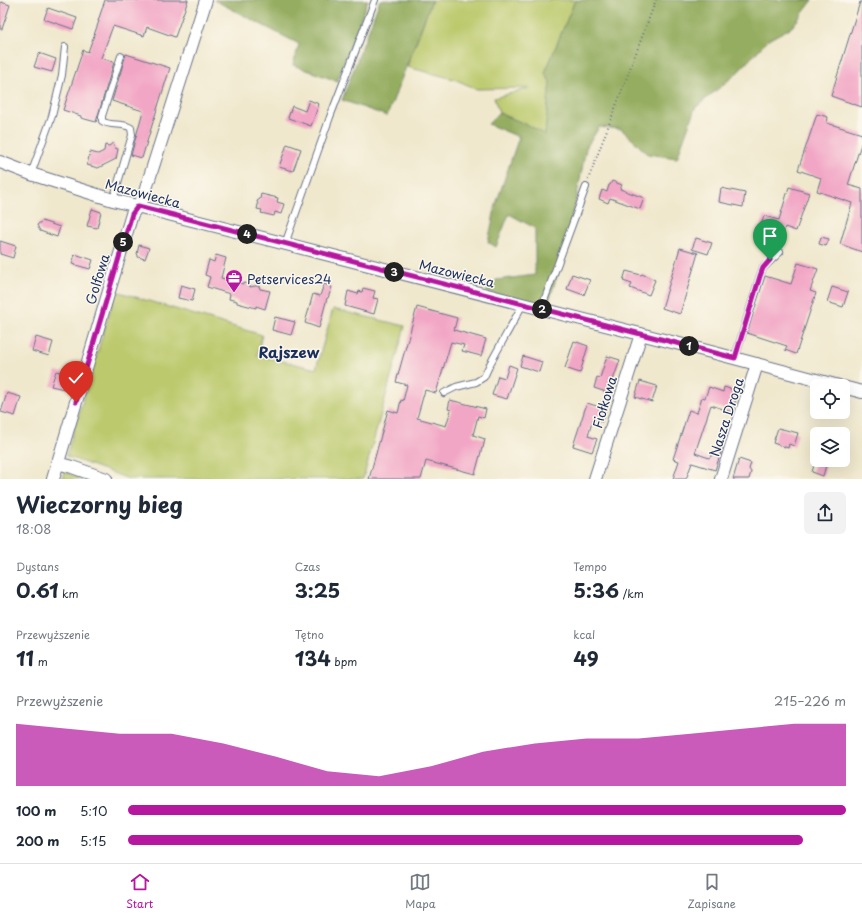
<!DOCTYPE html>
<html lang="pl">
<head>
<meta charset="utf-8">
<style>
  :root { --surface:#fff; --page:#f2f2f3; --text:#1f2937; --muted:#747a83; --line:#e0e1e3; --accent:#b5179e }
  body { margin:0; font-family:"Playpen Sans",sans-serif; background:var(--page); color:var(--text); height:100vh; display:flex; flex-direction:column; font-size:15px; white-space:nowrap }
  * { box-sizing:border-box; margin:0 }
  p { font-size:13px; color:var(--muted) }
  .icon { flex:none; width:22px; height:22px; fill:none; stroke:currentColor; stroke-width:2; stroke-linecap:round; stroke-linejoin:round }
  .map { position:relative; height:479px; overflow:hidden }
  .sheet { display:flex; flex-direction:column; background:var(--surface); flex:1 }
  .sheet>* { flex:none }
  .tools { position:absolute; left:810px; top:379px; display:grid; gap:8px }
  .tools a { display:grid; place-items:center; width:40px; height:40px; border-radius:6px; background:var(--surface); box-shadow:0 4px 16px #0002; font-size:20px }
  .pin { position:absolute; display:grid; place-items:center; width:34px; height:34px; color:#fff; margin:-41px -17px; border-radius:50% 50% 50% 0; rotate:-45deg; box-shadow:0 0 4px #0007 }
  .pin .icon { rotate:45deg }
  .km { position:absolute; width:20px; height:20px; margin:-10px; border-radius:50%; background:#222; color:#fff; font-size:11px; line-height:20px; text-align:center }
  .round { display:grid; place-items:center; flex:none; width:42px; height:42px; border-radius:6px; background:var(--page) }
  .headline { display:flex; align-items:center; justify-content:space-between; height:68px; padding:0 16px }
  h1 { font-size:22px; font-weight:700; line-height:30px }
  .figures { display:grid; grid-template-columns:repeat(3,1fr); gap:6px; height:68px; padding:4px 16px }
  .figures div { display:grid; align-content:center }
  .figures b { font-size:20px; font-weight:700 }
  .figures small { font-size:11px; font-weight:400 }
  .figures p { font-size:11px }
  .chart { height:112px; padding:8px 16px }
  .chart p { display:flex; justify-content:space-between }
  .chart svg { width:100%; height:72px; margin-top:4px; fill:var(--accent); opacity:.7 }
  ul { padding:0 16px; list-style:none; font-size:13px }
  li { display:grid; grid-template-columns:64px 48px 1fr; align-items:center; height:30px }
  li i { height:10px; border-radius:5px; background:var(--accent) }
  .dock { display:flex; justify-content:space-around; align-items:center; height:56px; border-top:1px solid var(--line); background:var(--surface); font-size:11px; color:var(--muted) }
  .dock a { display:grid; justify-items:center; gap:2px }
  .dock .on { color:var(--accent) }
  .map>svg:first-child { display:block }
</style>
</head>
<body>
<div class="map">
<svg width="862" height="479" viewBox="0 0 862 479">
  <rect width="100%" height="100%" fill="#fbf7ec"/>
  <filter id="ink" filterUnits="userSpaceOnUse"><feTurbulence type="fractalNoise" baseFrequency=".025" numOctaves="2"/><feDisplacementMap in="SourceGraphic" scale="8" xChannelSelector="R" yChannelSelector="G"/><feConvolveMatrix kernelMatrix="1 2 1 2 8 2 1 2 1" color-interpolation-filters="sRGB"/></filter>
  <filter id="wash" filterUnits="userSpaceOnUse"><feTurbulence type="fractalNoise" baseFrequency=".012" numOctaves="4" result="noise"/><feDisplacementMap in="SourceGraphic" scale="16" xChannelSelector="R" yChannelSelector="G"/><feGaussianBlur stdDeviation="0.9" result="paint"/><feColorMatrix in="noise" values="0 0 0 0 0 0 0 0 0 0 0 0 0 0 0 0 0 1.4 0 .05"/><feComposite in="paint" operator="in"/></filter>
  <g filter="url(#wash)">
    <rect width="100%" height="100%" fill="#f0e8cd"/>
    <!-- green -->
    <path fill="#bcc96c" stroke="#6c7c65" d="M432 0H575L545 73 550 81 545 135 532 127 499 113 494 98 530 88 477 89 454 79 407 67Z
      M116 291 205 318 262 335 257 355 316 369 333 309 405 326 363 479H129L66 456Z
      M65 472 84 479H63Z"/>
    <!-- forest -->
    <path fill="#95ad60" stroke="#586e5f" d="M214 0H368L337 81 293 65 299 44Z
      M380 0H432L387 116 342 100Z
      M575 0H813L792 27 768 40 736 74 695 108 677 158 648 154 621 129 599 127 586 148 569 237 547 308 486 292 496 280 535 275V228L509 214 496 247 488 242 496 204 519 137 488 124 499 113 532 127 545 135 550 82 545 73Z"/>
    <g id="blocks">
      <!-- building -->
      <path fill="#f2a6c5" d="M105 0H188L175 37 147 27 144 36 113 26 101 58 114 62 96 122 81 118V116L63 110 83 50 88 52 99 21H98Z
        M1 2 10 5 2 29H0V6Z
        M860 2H862V107L831 96Z
        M48 8 77 18 73 29 44 19Z
        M39 53 56 59 52 72 34 67Z
        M126 54 170 68 153 122 142 158 131 155 143 111 112 101Z
        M309 100 319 104 311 126 288 118 292 106 305 111Z
        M817 114 828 117 827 123 862 134V141L848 185 862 189V252L840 244 852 203 817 191 821 178 798 170Z
        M113 143 115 148 118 149 116 159 98 168 87 165 90 152 98 154 104 151 105 145 109 146Z
        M287 144 301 149 293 171 279 167Z
        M612 181 622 185 620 189 644 198 640 209 610 198 608 203 599 199 602 190 607 192 609 185H610Z
        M789 187 809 193 796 231 785 227 780 243 770 239 771 236 759 232 764 216 779 220Z
        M721 188 745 193 743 207 719 202Z
        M261 194 278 198 277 202 284 204 281 214 275 212 274 216 261 213 262 210 257 209 258 205 257 201 260 199Z
        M92 209 101 212 97 228 87 226Z
        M42 221 60 227 57 237 40 231 37 225Z
        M821 237 829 239 826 246 819 244Z
        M696 238 712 243 708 254 692 249Z
        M0 241 16 246 13 258 0 254Z
        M139 245 149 248 145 259 138 257V255L137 254Z
        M680 248 698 253 680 314 662 308Z
        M75 254 93 260 90 269 72 264Z
        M216 255 226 258 221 278 243 284 245 283 249 284 250 287 255 286H259L260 289 270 291 265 309 256 306V308L237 303V301L229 299 230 294 207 287 210 277 205 275 209 260 214 262Z
        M798 263 818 269 810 291 816 293 796 354 785 350 787 346 747 333 765 276 791 284Z
        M626 271 641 275 642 274 655 280 649 295 630 288 632 284 623 281Z
        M572 274 590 280 584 295 567 289Z
        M324 284 332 287 328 298H327L319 328 305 323 313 294 320 296Z
        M181 285 195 289 192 301 178 298Z
        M832 287 848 292 843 307 827 302Z
        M363 288 375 291 373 298 378 299 374 314 345 306 348 291 358 294 359 291 362 292Z
        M417 307 457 318 454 330 486 339 481 356 462 351 464 345 451 342 436 393 425 390 417 418 446 426 451 410 448 409 450 400 486 409 484 418 478 416 473 435 485 439 483 448H482L475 474 426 461 421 479H369L388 410 398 413 401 400 403 401 407 385 396 382Z
        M275 317 295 322 291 335 272 330Z
        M36 337 53 342 49 356 32 351Z
        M574 341 588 346 580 373 565 368Z
        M523 356 542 362 539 372 520 366Z
        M607 356 620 360 612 383 610 382 606 392 594 388 597 377 600 378Z
        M509 365 517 368 507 399 492 395 498 376 505 378Z
        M56 371 68 374 64 389 51 386Z
        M640 381 657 386 652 402 635 397Z
        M709 387 723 392 724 387 737 391 734 399H736L732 412 711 405 695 453 709 458 723 446 715 470 692 463 686 479H673L679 461 673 459 689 410 697 413 702 397 705 398Z
        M7 393 21 397 15 416 1 412Z
        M587 403 606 409 602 422 593 419 588 436 597 439 592 452 573 446Z
        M778 428 798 433 794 446 789 444 788 448 773 443Z
        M739 459 751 463 749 469 751 472 749 479H733Z
        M816 459 817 460 827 462 823 476 812 472Z"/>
    </g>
  </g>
  <g filter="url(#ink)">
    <use href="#blocks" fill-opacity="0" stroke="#667085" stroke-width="1"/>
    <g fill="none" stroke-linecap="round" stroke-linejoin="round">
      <!-- lane casing -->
      <g stroke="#667085" stroke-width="8">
        <path id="lane" d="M31 174 52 116 62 75 65 47
          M113 200 132 135 131 128C123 122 111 127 102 121V116L121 56
          M285 244 330 117 375 0
          M541 309 586 187
          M735 358 760 276 763 268 780 252
          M444 393 456 387 476 382 484 377 490 364 523 304"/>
      </g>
      <!-- street casing -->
      <g stroke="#667085" stroke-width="14">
        <path id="street" d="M0 162 31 174 113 200 715 353 839 386
          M843 387 862 392
          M57 463 72 467 106 479
          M53 479 132 214 143 198 206 0
          M595 479 641 334
          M721 479 757 364"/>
      </g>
      <!-- path -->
      <path stroke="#667085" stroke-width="2" stroke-dasharray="1 3" stroke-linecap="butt" d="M588 180 656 0"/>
      <!-- lane -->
      <use href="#lane" stroke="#fff" stroke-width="6"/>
      <!-- street -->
      <use href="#street" stroke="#fff" stroke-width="12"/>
    </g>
  </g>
  <g fill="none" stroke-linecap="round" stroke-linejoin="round" filter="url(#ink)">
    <!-- route casing -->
    <g stroke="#fff" stroke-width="8">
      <path id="route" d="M76 402 132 214 138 206 735 358 760 276 763 268 770 260"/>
    </g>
    <!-- route -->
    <use href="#route" stroke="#b5179e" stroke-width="5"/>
  </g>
  <!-- icons -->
  <defs>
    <g id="office-pin" transform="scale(0.9)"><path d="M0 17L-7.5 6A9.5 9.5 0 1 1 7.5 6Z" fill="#b5179e" stroke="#fbf7ec"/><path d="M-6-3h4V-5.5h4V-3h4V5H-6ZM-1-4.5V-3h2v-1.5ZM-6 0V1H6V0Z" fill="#fff"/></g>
  </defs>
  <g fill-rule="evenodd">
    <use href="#office-pin" x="234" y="278"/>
  </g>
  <g text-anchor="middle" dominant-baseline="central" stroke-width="3" stroke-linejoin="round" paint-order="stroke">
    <!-- street labels -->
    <g font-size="13" fill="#1b2f5e" stroke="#fbf7ec">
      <text transform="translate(143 193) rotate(15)">Mazowiecka</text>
      <text transform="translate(457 273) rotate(14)">Mazowiecka</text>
      <text transform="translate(97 279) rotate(-73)">Golfowa</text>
      <text transform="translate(604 402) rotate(-73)">Fiołkowa</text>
      <text transform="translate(726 417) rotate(-72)">Nasza Droga</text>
    </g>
    <!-- poi labels -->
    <g font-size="13" fill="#1b2f5e" stroke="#fbf7ec" text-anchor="start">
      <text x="247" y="278">Petservices24</text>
    </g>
    <!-- quarter labels -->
    <g font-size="15" font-weight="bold" fill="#1b2f5e" stroke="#fbf7ec">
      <text x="289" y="351">Rajszew</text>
    </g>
  </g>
</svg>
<div class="tools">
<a><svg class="icon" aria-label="locate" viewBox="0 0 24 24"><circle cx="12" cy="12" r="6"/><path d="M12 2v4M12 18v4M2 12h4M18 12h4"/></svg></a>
<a><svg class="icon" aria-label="layers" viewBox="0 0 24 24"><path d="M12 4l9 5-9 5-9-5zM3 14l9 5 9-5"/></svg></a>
</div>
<div class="pin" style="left:770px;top:260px;background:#1e9e55"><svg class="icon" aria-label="arrive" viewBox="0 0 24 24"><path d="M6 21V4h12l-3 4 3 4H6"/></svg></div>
<div class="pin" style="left:76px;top:402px;background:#d93025"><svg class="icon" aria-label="check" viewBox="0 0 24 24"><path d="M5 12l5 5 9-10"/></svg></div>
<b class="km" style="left:689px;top:346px">1</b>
<b class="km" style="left:542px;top:309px">2</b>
<b class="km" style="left:394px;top:272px">3</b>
<b class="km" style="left:247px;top:234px">4</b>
<b class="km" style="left:123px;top:242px">5</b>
</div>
<section class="sheet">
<div class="headline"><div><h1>Wieczorny bieg</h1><p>18:08</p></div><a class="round"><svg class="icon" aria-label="share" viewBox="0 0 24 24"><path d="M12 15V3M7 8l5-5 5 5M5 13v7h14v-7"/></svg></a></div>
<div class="figures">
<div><p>Dystans</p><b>0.61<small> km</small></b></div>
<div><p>Czas</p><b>3:25</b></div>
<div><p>Tempo</p><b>5:36<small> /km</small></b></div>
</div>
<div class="figures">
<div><p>Przewyższenie</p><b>11<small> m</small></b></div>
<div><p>Tętno</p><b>134<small> bpm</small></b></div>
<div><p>kcal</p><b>49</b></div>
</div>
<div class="chart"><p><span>Przewyższenie</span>215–226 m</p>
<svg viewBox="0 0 160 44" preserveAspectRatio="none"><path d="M0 44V6L10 9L20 12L30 12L40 18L50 26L60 35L70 38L80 32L90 23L100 18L110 15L120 15L130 12L140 9L150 6L160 6V44z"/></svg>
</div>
<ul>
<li><b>100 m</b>5:10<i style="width:100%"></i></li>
<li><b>200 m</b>5:15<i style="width:94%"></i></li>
</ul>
</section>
<nav class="dock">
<a class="on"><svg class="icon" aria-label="home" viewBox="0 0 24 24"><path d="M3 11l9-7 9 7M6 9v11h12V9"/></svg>Start</a>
<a><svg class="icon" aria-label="map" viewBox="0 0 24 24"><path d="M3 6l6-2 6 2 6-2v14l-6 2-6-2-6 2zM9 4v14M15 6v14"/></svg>Mapa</a>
<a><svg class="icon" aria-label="saved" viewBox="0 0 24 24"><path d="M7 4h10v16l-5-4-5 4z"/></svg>Zapisane</a>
</nav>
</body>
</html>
